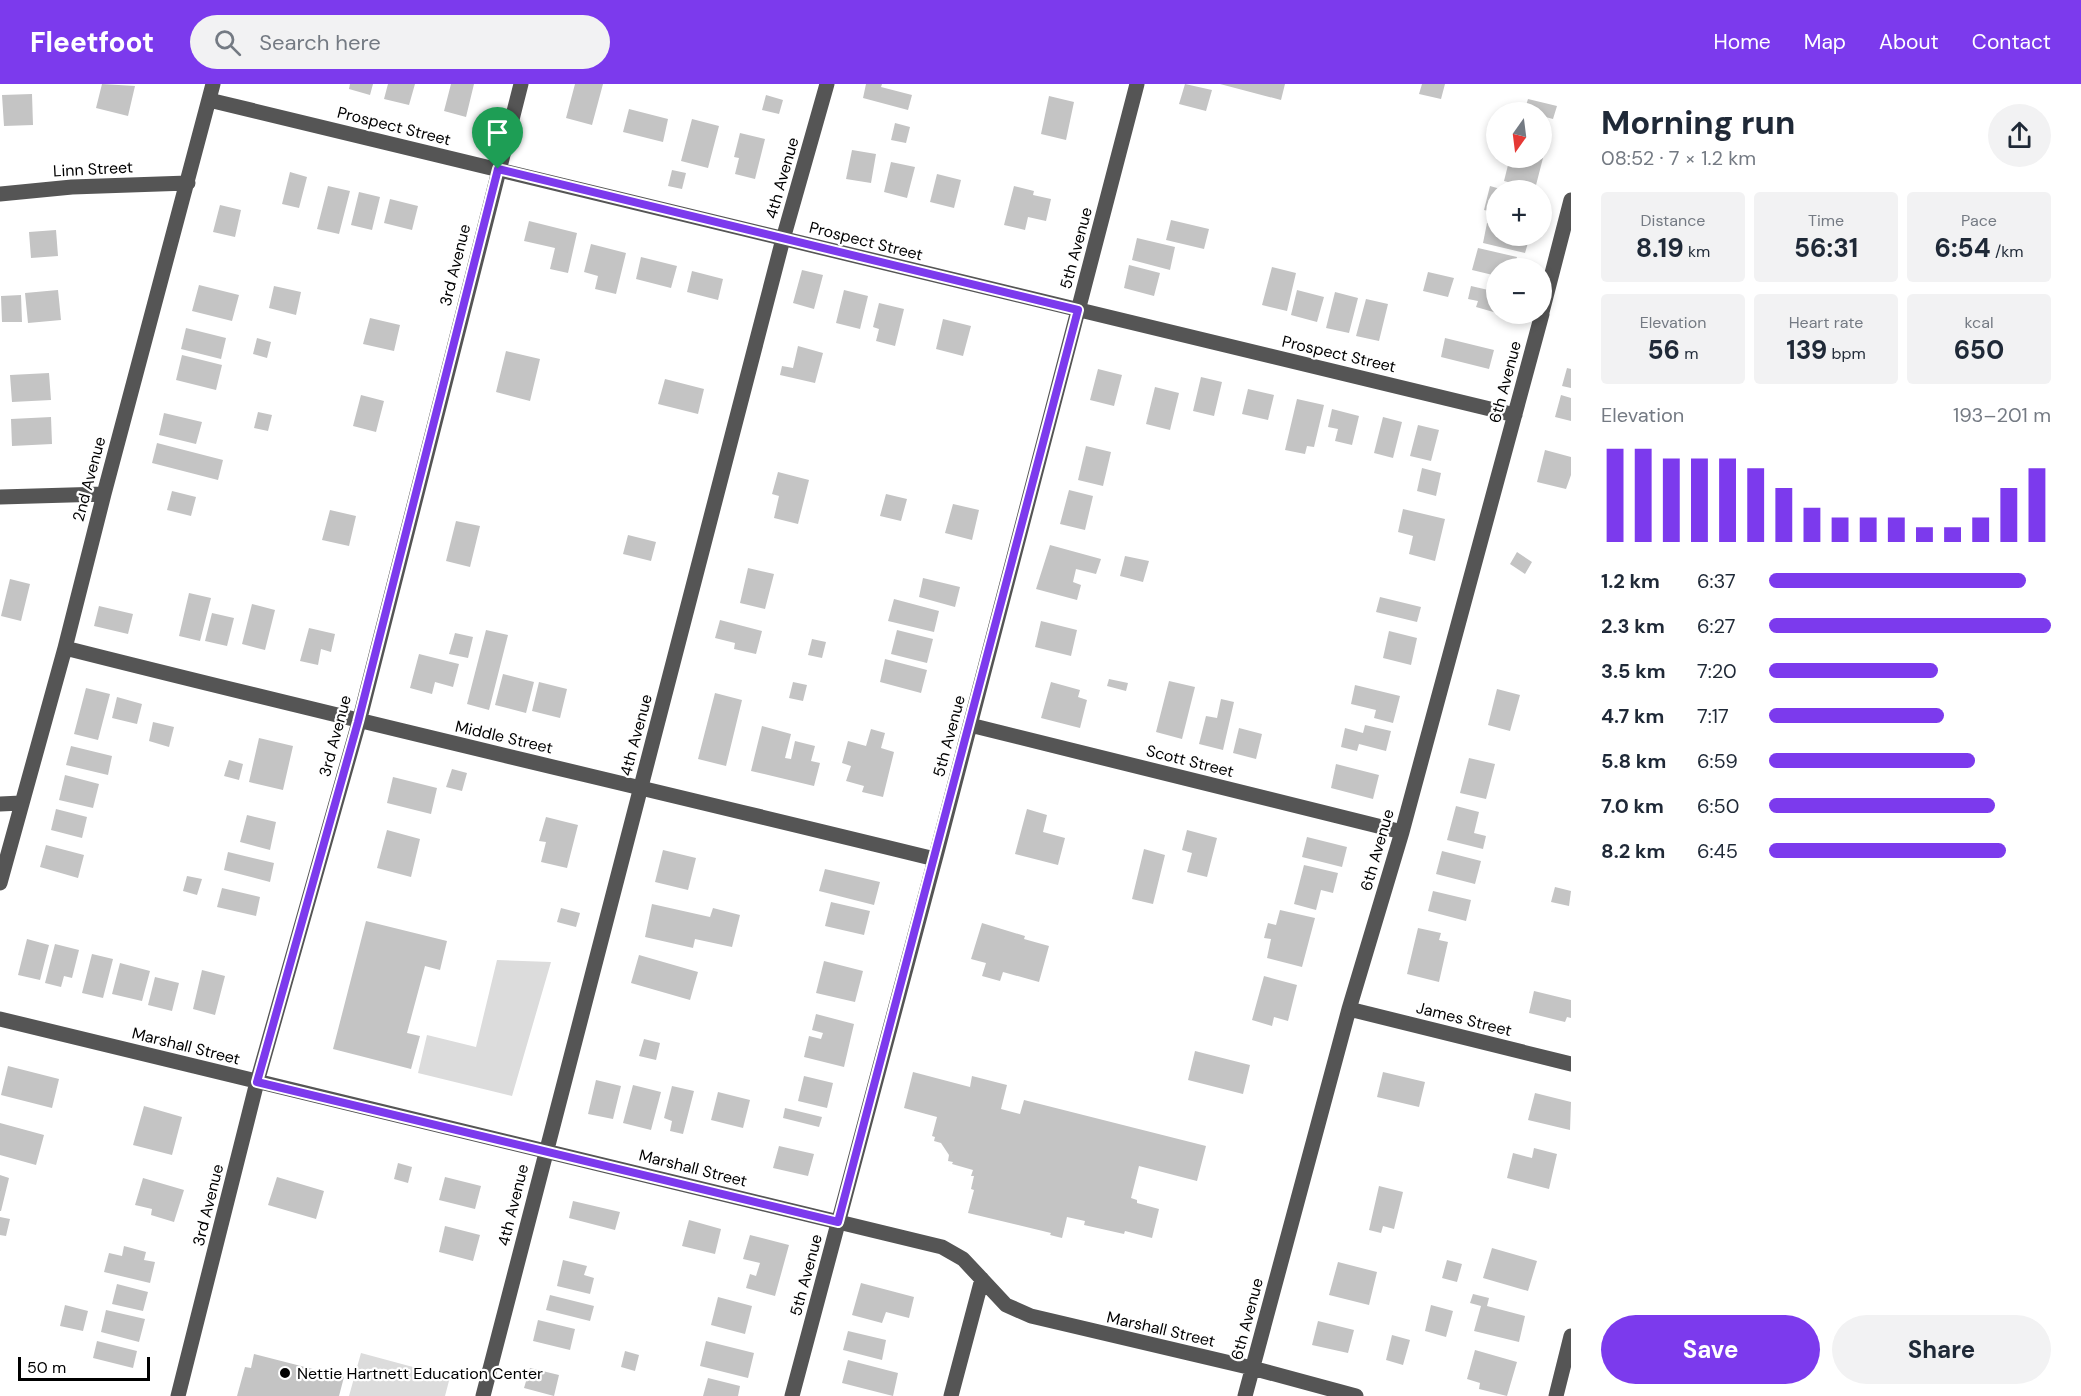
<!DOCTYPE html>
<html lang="en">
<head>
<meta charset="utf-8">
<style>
  :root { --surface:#fff; --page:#f2f2f3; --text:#1f2937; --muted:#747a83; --accent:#7c3aed }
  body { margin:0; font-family:"DM Sans",sans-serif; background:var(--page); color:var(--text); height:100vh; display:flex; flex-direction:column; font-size:22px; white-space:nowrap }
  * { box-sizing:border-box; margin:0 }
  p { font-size:20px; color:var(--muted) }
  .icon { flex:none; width:33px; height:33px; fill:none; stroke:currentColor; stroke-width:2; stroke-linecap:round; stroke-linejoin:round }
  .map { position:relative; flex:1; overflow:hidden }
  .panel { display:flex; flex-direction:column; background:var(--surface); width:510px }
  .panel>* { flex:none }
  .needle { width:39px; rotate:194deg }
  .controls { position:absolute; left:1486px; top:18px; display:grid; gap:12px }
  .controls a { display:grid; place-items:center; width:66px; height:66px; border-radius:50%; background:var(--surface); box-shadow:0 3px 9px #0003; font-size:30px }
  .scale { position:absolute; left:18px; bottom:15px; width:132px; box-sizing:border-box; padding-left:6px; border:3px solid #000; border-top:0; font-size:16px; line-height:21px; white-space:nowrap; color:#000; -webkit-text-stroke:4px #fff; paint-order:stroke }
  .pin { position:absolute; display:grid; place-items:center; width:51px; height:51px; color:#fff; margin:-62px -26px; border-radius:50% 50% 50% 0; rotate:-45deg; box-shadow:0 0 6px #0007 }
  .pin .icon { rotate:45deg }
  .round { display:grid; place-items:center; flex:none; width:63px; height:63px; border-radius:32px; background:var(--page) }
  .head { display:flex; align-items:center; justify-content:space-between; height:102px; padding:0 30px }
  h1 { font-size:33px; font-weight:700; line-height:45px }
  .stats { display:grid; grid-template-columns:repeat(3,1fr); gap:9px; height:102px; padding:6px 30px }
  .stats div { display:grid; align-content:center; border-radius:6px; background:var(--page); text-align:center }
  .stats b { font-size:26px; font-weight:700 }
  .stats small { font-size:16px; font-weight:400 }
  .stats p { font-size:16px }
  .chart { height:168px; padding:12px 30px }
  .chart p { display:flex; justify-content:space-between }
  .chart svg { width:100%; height:108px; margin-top:6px; stroke:var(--accent); stroke-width:6 }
  .primary-button { display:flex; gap:12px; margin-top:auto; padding:12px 30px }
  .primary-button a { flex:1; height:69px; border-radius:36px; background:var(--accent); color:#fff; font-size:24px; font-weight:700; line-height:69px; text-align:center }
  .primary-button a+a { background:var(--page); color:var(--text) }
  ul { padding:0 30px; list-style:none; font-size:20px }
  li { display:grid; grid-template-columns:96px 72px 1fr; align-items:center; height:45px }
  li i { height:15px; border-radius:8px; background:var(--accent) }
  header { display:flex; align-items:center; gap:36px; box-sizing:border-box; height:84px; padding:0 30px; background:var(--accent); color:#fff }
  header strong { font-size:28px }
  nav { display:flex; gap:33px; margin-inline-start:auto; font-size:21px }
  .search { width:420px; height:54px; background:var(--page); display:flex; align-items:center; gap:15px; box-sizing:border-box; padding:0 21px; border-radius:33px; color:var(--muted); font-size:22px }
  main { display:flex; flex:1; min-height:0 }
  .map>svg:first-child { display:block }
</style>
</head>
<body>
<header>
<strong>Fleetfoot</strong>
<div class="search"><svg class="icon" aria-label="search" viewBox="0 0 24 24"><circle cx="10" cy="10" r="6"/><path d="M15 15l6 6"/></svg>Search here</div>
<nav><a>Home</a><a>Map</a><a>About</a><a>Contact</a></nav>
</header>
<main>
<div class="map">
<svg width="1571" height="1312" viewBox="0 0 1571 1312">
  <rect width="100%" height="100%" fill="#fff"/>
  <!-- green -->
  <path fill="#dcdcdc" d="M497 876 551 878 512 1012 418 989 427 951 476 963Z
    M361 1269 450 1293 445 1312H349Z"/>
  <!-- building -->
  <path fill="#c4c4c4" d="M102 0 135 2 128 32 96 24Z
    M350 0H373L370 11 349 5Z
    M388 0H415L409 21 384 15Z
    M451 0H474L466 33 444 27Z
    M575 0H603L592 41 566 34Z
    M866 0H882L881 3 912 11 908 26 863 14Z
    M1185 0 1212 6 1206 27 1179 20Z
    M1220 0H1285L1281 16Z
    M1422 0H1445L1441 15 1419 10Z
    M32 10 33 41 4 42 2 11Z
    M766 11 783 16 779 30 762 26Z
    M1049 12 1074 18 1066 56 1041 50Z
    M1528 15 1557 22 1553 35 1542 32V28H1524Z
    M629 25 668 35 663 58 623 48Z
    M692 35 719 42 708 84 681 77Z
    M895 39 910 43 906 59 891 56Z
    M740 49 765 55 755 95 735 90 739 74 734 73Z
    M852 66 876 70 871 99 846 95Z
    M1521 74H1543L1535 105 1504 97 1509 77 1520 79Z
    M891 78 915 83 907 114 884 108Z
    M672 86 686 89 682 105 668 102Z
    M290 88 307 93 299 124 282 120Z
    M937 90 961 96 954 124 930 118Z
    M328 102 350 107 339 150 317 145Z
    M1014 102 1034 107 1033 111 1051 115 1046 137 1028 133 1025 146 1004 141Z
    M1490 102 1504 106H1497V129L1484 126Z
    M359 108 380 113 372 146 351 141Z
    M390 115 418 122 412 146 384 139Z
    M220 121 241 126 235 153 213 148Z
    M1171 136 1209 145 1204 165 1166 156Z
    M529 137 577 149 568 189 550 185 555 164 524 157Z
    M1487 139 1497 142V152H1530L1525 169 1483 159Z
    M56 146 58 172 31 174 29 148Z
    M1137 154 1175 163 1170 186 1132 176Z
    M591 160 626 169 616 210 595 205 598 192 584 188Z
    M1478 164 1517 173 1514 184H1497V192L1472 186Z
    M641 173 677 182 671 204 636 195Z
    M1129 181 1160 189 1154 212 1124 204Z
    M1272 183 1296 189 1287 227 1262 221Z
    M802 186 823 191 814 225 793 219Z
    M692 187 723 195 718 216 687 208Z
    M1428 188 1454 194 1448 213 1423 207Z
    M199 201 239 211 232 237 192 227Z
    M274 202 301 208 296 231 269 224Z
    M1471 202 1497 208V229L1476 223 1478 217 1468 215Z
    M58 206 61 236 28 239 25 209Z
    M844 206 868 212 860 245 836 239Z
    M1297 206 1324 213 1317 238 1291 231Z
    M1335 208 1358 214 1349 249 1326 244Z
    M21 211 22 238H2L1 212Z
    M1366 215 1388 220 1379 257 1356 252Z
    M879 219 904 225 895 262 876 257 879 245 873 243Z
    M370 234 400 241 394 267 363 260Z
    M943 235 971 242 963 272 936 265Z
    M186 244 226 254 221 275 181 265Z
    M257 254 271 258 267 274 253 270Z
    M1445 254 1494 266 1489 285 1441 273Z
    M798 262 823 269 815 299 780 291 782 282 793 284Z
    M506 267 540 275 530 317 496 308Z
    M182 271 222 281 216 306 176 296Z
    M1567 284 1571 285V304L1562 302Z
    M1098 285 1122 291 1114 322 1090 316Z
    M49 289 51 316 12 318 10 291Z
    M1201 293 1222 298 1214 332 1193 327Z
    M665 295 704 305 698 330 658 320Z
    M1155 303 1179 309 1170 346 1146 340Z
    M1248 305 1274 311 1268 336 1242 330Z
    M361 311 384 317 376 348 353 342Z
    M1561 311 1571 314V337L1555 333Z
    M1297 315 1324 321 1314 363 1307 362 1305 370 1285 366Z
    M1332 325 1359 332 1352 361 1335 357 1338 345 1328 343Z
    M258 328 272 331 268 347 254 344Z
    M164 329 202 338 196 360 159 351Z
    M51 333 52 360 12 362 11 335Z
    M1383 333 1402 338 1393 374 1374 369Z
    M1418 341 1439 346 1431 377 1410 372Z
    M157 359 223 376 218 396 152 379Z
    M1086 362 1111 368 1103 402 1078 396Z
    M1545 366 1571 373V391L1566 405 1537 398Z
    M1422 384 1441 389 1436 412 1417 407Z
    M778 388 809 396 798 440 774 434 779 412 772 410Z
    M1069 406 1093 412 1085 446 1060 440Z
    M172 407 196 413 191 432 167 426Z
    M886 410 907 415 901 437 880 432Z
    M953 420 979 426 972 456 945 449Z
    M1403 425 1445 435 1435 477 1409 470 1413 452 1398 448Z
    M330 426 356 432 349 462 322 456Z
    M456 437 480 442 470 483 446 477Z
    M628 451 656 458 651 477 623 470Z
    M1050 461 1101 475 1096 490 1076 485 1073 498 1081 501 1077 516 1036 505Z
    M1517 468 1532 478 1525 490 1510 480Z
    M1125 472 1149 477 1143 498 1120 492Z
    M748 484 774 490 765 525 740 519Z
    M923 494 960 503 955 523 919 513Z
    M10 495 30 500 21 537 1 532Z
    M189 509 211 514 200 557 179 552Z
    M1380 513 1421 523 1417 538 1376 528Z
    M894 515 939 527 934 548 888 537Z
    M252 520 275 526 265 566 242 560Z
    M99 522 133 530 128 550 94 542Z
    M212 529 234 534 227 562 205 557Z
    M720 536 762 547 756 570 734 565 735 559 715 554Z
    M1041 537 1077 546 1071 572 1035 563Z
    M309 544 335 550 331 568 321 565 318 581 300 577Z
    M486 546 508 551 489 626 467 620Z
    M897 546 933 555 927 579 891 570Z
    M1389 547 1417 554 1411 581 1383 574Z
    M455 549 473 553 468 574 449 570Z
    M812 555 826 558 822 574 808 571Z
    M419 570 459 580 453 603 435 598 432 610 410 604Z
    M885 575 927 586 921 609 880 598Z
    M503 590 534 598 526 629 495 621Z
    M1109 595 1128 599 1126 607 1107 602Z
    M1169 597 1195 603 1182 655 1156 648Z
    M539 598 567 605 560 634 532 627Z
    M793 598 807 601 803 617 789 614Z
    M1051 598 1080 606 1078 613 1087 616 1080 644 1041 634Z
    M1355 601 1400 612 1393 639 1374 634 1376 626 1351 620Z
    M86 604 110 610 98 656 74 650Z
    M1497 605 1520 611 1510 647 1488 641Z
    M715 609 742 616 726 682 698 675Z
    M117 613 142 620 137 640 112 634Z
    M1221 615 1234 618 1223 666 1199 660 1206 632 1217 634Z
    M153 638 174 643 169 663 149 657Z
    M1365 641 1391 647 1386 667 1359 660 1357 667 1341 663 1345 644 1363 649Z
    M762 642 791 650 785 674 791 675 795 657 815 662 811 677 820 679 814 702 751 687Z
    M1239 644 1262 650 1256 675 1233 669Z
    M871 645 885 649 881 664 894 668 883 713 862 708 864 702 846 697 851 682 842 679 848 657 866 662Z
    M259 654 293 662 283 706 249 698Z
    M71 662 112 672 108 691 66 681Z
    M1469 674 1495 680 1486 715 1460 709Z
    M229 676 243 680 239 696 224 692Z
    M1336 680 1379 691 1373 715 1331 704Z
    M452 685 467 689 462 707 446 703Z
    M65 691 99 700 93 724 59 716Z
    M393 693 437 704 431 730 387 719Z
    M1456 722 1479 728 1474 749 1486 752 1483 765 1447 756Z
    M56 725 87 733 82 754 51 746Z
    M1027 725 1047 731 1043 748 1065 754 1058 781 1015 770Z
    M247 731 276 738 270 766 240 758Z
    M546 733 578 741 567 784 541 778 546 758 539 757Z
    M387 746 420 755 411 793 377 784Z
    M1187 746 1217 754 1207 793 1187 788 1192 769 1182 766Z
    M1307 753 1347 763 1342 783 1302 773Z
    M46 761 84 771 78 794 40 783Z
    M1144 765 1165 771 1153 820 1132 815Z
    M663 766 696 774 688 806 655 798Z
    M1442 767 1481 777 1475 800 1436 790Z
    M228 768 274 779 270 798 224 786Z
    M1304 781 1338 789 1333 809 1321 806 1316 826 1294 820Z
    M825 785 880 798 874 821 819 807Z
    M187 792 202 795 197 811 183 807Z
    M1555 803 1571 807 1569 822 1551 818Z
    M222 804 260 813 256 832 217 823Z
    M1433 807 1471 816 1466 837 1428 827Z
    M831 818 870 827 864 851 825 842Z
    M652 820 710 833 713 824 740 831 732 863 695 855 693 864 645 853Z
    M561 824 580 829 576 843 557 838Z
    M1280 826 1315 834 1302 883 1267 874 1271 855 1264 854 1268 839 1276 841Z
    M366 837 447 857 440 886 425 882 407 949 420 952 411 985 333 965Z
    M982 839 1025 852 1024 855 1049 862 1039 898 1003 888 1000 897 982 892 986 879 971 875Z
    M1418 844 1441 849 1439 856 1448 858 1439 898 1407 890Z
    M27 855 49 861 40 896 18 891Z
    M55 860 79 866 72 894 64 892 61 903 45 899Z
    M92 870 113 875 103 914 82 909Z
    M639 871 698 888 690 916 631 899Z
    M824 877 863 887 855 918 816 909Z
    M120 879 150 887 142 917 112 910Z
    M202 886 225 892 215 931 193 925Z
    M1264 892 1297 901 1288 937 1274 933 1272 942 1252 936Z
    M155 893 179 899 172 927 148 921Z
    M1534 907 1571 916V934L1567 933 1565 938 1529 929Z
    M816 930 854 940 844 983 804 973 809 952 821 955 823 949 812 946Z
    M644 955 660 959 656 976 639 972Z
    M1195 967 1250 981 1243 1010 1188 996Z
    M8 982 59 995 52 1024 1 1011Z
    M913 988 970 1003 972 992 1007 1001 1001 1025 1020 1030 1024 1016 1206 1062 1197 1097 1139 1082 1131 1114 1137 1116V1119L1159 1125 1152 1154 1125 1147 1124 1150 1084 1141 1085 1137 1067 1133 1062 1154 1050 1151 1051 1149 968 1129 974 1106 971 1105 974 1092H971L973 1086 952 1080 953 1078 948 1077 949 1071 941 1059 934 1057 935 1053 932 1052 937 1033 904 1024Z
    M1383 988 1425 998 1419 1023 1377 1013Z
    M804 992 833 999 827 1024 798 1017Z
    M596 996 621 1002 613 1035 588 1030Z
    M633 1001 661 1008 651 1046 623 1039Z
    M672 1002 694 1007 683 1050 670 1047 672 1037 664 1034Z
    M718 1008 750 1016 743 1044 711 1036Z
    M1535 1009 1571 1018 1570 1046 1528 1036Z
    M144 1022 182 1033 172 1071 133 1061Z
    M785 1024 822 1033 819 1043 783 1034Z
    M0 1039 44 1051 36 1081 0 1071Z
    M779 1062 814 1070 808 1092 773 1084Z
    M1534 1064 1557 1070 1549 1105 1507 1094 1513 1069 1532 1074Z
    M398 1079 412 1083 408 1099 394 1095Z
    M0 1091 9 1094 1 1127H0Z
    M277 1093 324 1107 316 1135 268 1121Z
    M445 1093 481 1102 475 1125 439 1116Z
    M143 1094 184 1106 174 1138 151 1131 152 1125 135 1121Z
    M1379 1102 1403 1108 1394 1145 1383 1142 1381 1149 1369 1146Z
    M573 1117 620 1128 615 1146 569 1134Z
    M0 1133 10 1135 6 1152 0 1151Z
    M689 1136 721 1145 715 1170 682 1162Z
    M445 1142 480 1151 473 1177 439 1168Z
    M750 1151 789 1161 775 1212 746 1204 750 1190 756 1192 760 1179 743 1175Z
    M124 1162 146 1168 144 1176 155 1178 150 1199 104 1188 109 1169 122 1172Z
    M1492 1164 1537 1177 1528 1207 1483 1194Z
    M563 1176 587 1182 584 1191 594 1194 590 1210 557 1202Z
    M1447 1176 1462 1180 1457 1198 1442 1194Z
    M1338 1178 1377 1188 1369 1221 1329 1211Z
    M861 1199 914 1213 909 1234 886 1228 882 1239 852 1231Z
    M117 1200 148 1208 143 1227 112 1220Z
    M1473 1210 1489 1214 1487 1222 1525 1232 1519 1258 1474 1247 1481 1222 1470 1219Z
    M550 1211 594 1222 590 1237 546 1226Z
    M718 1213 752 1222 745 1250 711 1241Z
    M65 1221 88 1227 83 1247 60 1242Z
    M1431 1221 1453 1227 1446 1253 1425 1247Z
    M106 1226 145 1235 139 1258 101 1248Z
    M538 1236 575 1245 570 1266 533 1257Z
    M1318 1237 1354 1246 1348 1269 1312 1261Z
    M848 1247 886 1256 882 1276 843 1266Z
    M1392 1251 1410 1256 1403 1281 1386 1276Z
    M97 1257 137 1267 133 1284 93 1274Z
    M706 1257 754 1269 748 1294 700 1282Z
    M1475 1266 1517 1278 1507 1312 1479 1305 1480 1299 1467 1295Z
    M625 1267 639 1271 635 1287 621 1283Z
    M254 1270 344 1293 339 1312H237L245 1283 251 1284Z
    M848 1276 898 1289 893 1312 842 1299Z
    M530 1284 559 1291 554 1312 524 1304Z
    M708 1294 740 1302 738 1312H703Z"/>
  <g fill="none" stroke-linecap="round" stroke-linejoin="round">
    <!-- minor -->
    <path stroke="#555" stroke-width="15" d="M209 16 1515 331
      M0 110 72 103 188 99
      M1542 228 1571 116
      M0 413 104 410
      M65 564C354 637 645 704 935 775
      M970 641 1402 748
      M0 720 21 719
      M0 799 65 564 104 410 213 0
      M1349 925 1571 980
      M0 935 942 1163 963 1175 1006 1221 1031 1232 1252 1284 1356 1312
      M178 1312 257 998 359 638 521 0
      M483 1312 783 155 827 0
      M792 1312 937 768 1137 0
      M951 1312 982 1195
      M1245 1312 1349 925 1402 748 1542 230
      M1556 1312 1571 1252"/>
  </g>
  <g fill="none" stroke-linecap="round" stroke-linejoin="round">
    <!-- route casing -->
    <g stroke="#fff" stroke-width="12">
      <path id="route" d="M498 85 1078 226 838 1138 257 998 358 638Z"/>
    </g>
    <!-- route -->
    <use href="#route" stroke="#7c3aed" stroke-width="8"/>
  </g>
  <!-- markers -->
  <circle fill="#000" stroke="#fff" stroke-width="2" cx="285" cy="1289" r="6"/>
  <g text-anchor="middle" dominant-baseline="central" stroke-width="4.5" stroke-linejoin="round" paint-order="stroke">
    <!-- street labels -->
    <g font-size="16" fill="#000" stroke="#fff">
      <text transform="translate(394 42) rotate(14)">Prospect Street</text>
      <text transform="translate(93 85) rotate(-3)">Linn Street</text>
      <text transform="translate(782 94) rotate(-74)">4th Avenue</text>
      <text transform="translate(866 157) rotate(14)">Prospect Street</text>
      <text transform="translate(1076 164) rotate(-75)">5th Avenue</text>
      <text transform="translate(455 181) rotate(-76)">3rd Avenue</text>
      <text transform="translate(1339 270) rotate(13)">Prospect Street</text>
      <text transform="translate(1505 298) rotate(-75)">6th Avenue</text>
      <text transform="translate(89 395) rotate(-75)">2nd Avenue</text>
      <text transform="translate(636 651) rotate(-75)">4th Avenue</text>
      <text transform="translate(335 652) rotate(-75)">3rd Avenue</text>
      <text transform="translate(949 652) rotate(-75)">5th Avenue</text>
      <text transform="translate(504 653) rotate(13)">Middle Street</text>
      <text transform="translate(1190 677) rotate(14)">Scott Street</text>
      <text transform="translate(1377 766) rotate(-74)">6th Avenue</text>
      <text transform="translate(1464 935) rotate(14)">James Street</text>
      <text transform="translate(186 962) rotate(14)">Marshall Street</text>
      <text transform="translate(693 1084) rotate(14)">Marshall Street</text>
      <text transform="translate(208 1121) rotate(-76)">3rd Avenue</text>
      <text transform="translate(513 1121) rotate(-76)">4th Avenue</text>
      <text transform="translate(806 1191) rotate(-75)">5th Avenue</text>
      <text transform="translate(1247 1235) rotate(-75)">6th Avenue</text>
      <text transform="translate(1161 1245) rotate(13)">Marshall Street</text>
    </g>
    <!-- poi labels -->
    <g font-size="16" fill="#000" stroke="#fff" text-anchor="start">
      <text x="297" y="1289">Nettie Hartnett Education Center</text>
    </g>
  </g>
</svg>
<div class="controls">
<a><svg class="needle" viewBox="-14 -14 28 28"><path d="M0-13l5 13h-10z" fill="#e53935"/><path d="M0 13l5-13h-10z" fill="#747a83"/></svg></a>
<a>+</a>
<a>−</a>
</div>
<div class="scale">50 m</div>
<div class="pin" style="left:498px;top:85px;background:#1e9e55"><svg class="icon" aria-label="arrive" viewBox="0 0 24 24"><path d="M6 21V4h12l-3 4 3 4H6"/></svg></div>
</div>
<section class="panel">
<div class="head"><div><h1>Morning run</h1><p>08:52 · 7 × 1.2 km</p></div><a class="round"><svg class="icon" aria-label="share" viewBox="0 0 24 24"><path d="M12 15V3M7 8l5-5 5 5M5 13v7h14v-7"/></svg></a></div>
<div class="stats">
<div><p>Distance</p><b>8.19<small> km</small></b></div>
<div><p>Time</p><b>56:31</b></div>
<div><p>Pace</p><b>6:54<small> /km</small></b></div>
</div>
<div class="stats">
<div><p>Elevation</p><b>56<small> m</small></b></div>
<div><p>Heart rate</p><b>139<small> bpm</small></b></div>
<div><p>kcal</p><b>650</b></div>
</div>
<div class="chart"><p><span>Elevation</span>193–201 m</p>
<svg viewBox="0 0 160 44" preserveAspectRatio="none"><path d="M5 44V6M15 44V6M25 44V10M35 44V10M45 44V10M55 44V14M65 44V22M75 44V30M85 44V34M95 44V34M105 44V34M115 44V38M125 44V38M135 44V34M145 44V22M155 44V14"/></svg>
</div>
<ul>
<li><b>1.2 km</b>6:37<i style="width:91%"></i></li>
<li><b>2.3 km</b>6:27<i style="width:100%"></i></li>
<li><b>3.5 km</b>7:20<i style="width:60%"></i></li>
<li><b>4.7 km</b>7:17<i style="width:62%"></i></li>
<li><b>5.8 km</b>6:59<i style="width:73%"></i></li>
<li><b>7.0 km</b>6:50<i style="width:80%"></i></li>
<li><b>8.2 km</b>6:45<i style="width:84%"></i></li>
</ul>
<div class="primary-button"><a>Save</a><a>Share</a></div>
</section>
</main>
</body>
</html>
